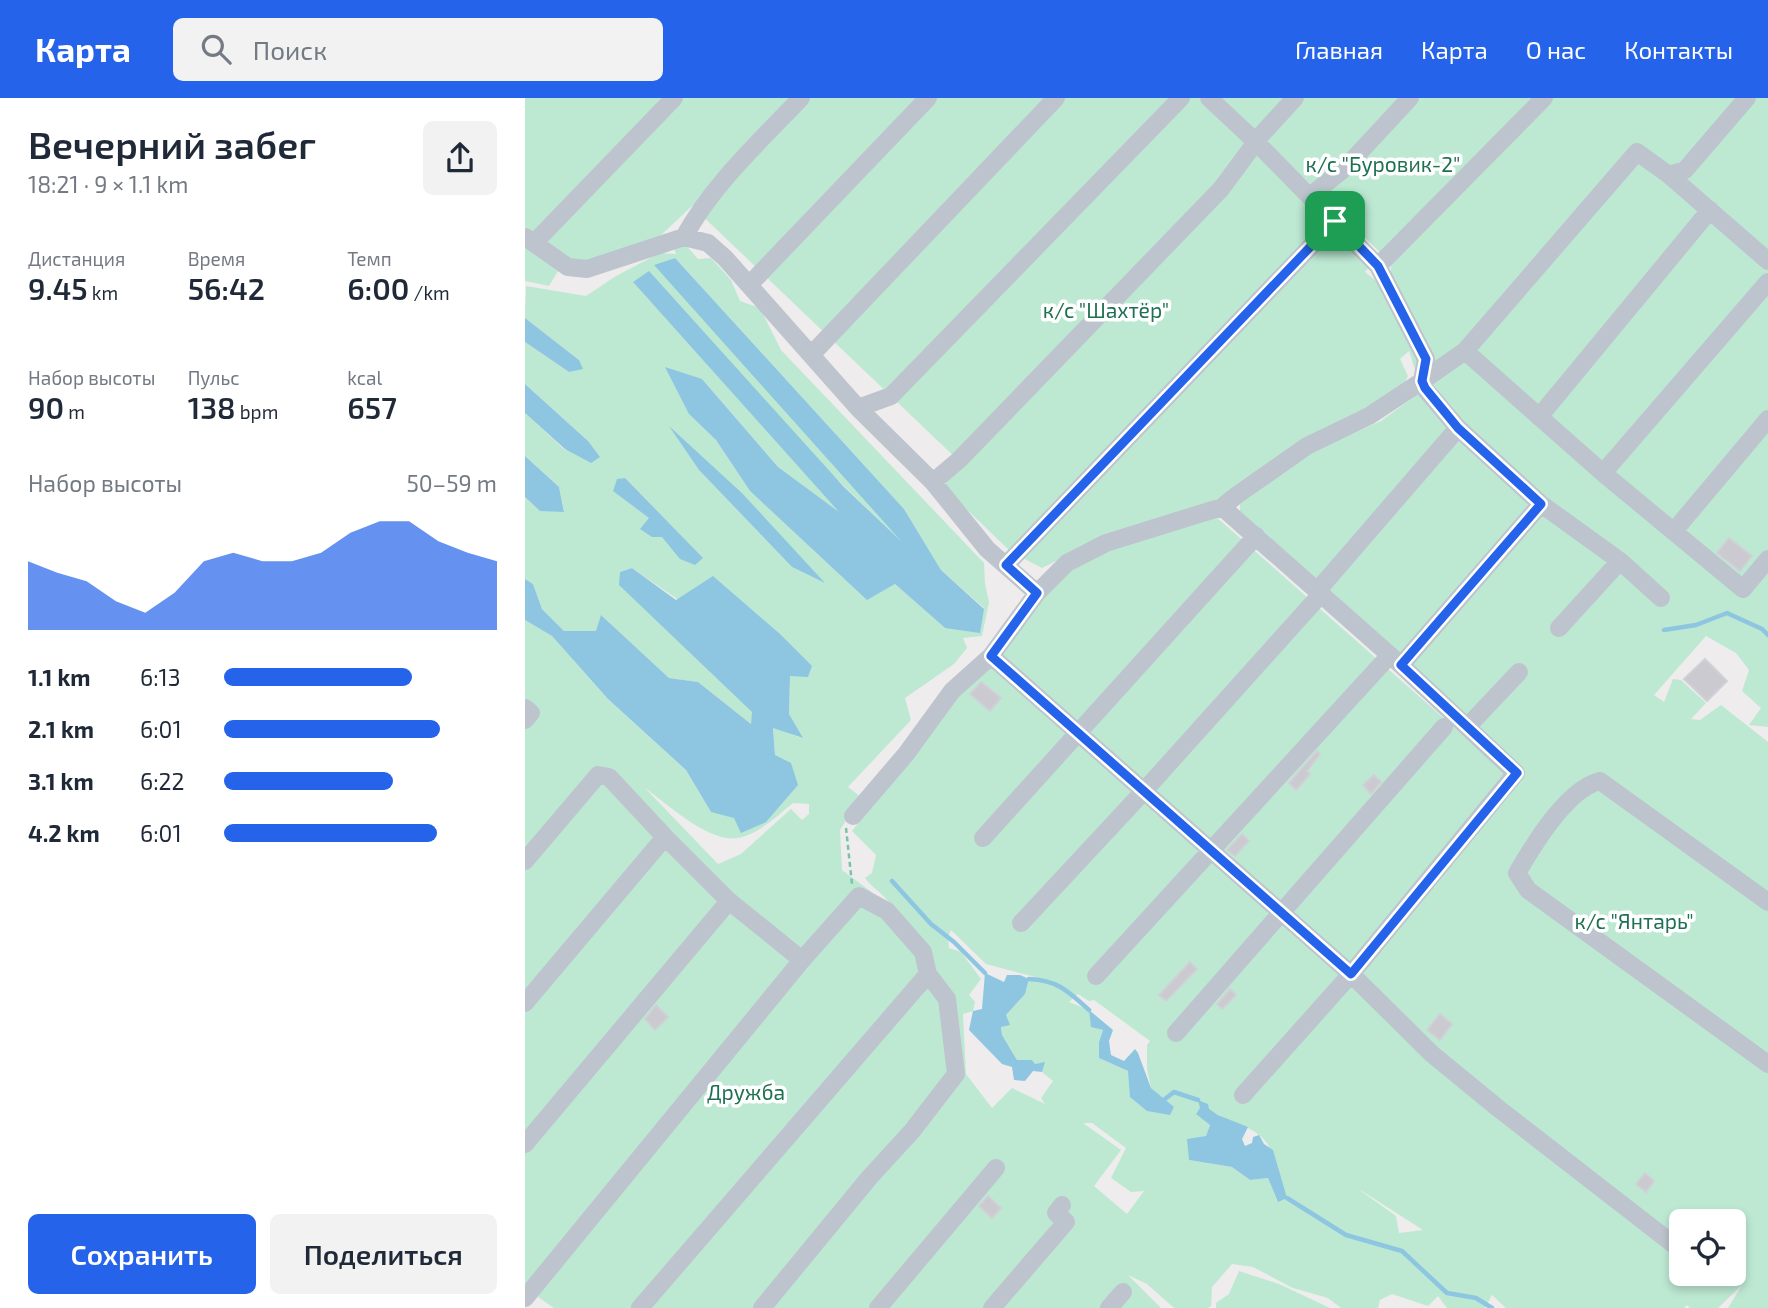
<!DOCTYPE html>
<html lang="ru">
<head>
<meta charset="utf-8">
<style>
  :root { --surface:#fff; --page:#f2f2f3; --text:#1f2937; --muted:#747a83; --accent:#2563eb }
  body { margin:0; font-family:"Exo 2",sans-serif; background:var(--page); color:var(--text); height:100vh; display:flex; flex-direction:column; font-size:26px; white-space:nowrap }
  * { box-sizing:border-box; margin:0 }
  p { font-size:23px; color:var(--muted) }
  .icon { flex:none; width:38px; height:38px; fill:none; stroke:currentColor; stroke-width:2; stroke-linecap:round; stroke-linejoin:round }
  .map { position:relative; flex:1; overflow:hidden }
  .details { display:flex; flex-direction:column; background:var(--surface); width:525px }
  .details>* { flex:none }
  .fabs { position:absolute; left:1144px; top:1111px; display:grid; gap:14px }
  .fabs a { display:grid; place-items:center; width:77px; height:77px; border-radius:10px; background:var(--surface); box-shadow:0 4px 10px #0003; font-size:35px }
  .pin { position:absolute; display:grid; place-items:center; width:60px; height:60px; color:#fff; margin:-30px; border-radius:14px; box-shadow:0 4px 10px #0006 }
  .round { display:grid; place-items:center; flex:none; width:74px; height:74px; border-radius:10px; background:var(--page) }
  .overview { display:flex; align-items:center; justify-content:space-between; height:119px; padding:0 28px }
  h1 { font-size:38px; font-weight:600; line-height:52px }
  .metrics { display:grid; grid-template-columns:repeat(3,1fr); gap:10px; height:119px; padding:7px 28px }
  .metrics div { display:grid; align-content:center }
  .metrics b { font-size:30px; font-weight:600 }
  .metrics small { font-size:19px; font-weight:400 }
  .metrics p { font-size:19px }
  .chart { height:196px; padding:14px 28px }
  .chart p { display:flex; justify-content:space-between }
  .chart svg { width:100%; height:126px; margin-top:7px; fill:var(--accent); opacity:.7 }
  .primary-button { display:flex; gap:14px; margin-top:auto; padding:14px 28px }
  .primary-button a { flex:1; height:80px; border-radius:10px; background:var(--accent); color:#fff; font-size:28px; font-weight:600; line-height:80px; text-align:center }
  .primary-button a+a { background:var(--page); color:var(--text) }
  ul { padding:0 28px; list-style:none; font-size:23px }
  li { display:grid; grid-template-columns:112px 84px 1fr; align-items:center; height:52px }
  li i { height:18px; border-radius:9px; background:var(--accent) }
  header { display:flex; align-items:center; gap:42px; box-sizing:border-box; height:98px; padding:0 35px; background:var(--accent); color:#fff }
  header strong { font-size:33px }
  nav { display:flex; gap:38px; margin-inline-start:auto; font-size:24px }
  .search { width:490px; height:63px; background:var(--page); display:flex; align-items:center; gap:18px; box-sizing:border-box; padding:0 24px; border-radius:10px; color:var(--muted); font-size:26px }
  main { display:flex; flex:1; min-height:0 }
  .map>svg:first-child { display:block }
</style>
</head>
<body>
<header>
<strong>Карта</strong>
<div class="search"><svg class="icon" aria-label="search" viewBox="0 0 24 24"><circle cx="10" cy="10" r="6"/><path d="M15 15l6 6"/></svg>Поиск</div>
<nav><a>Главная</a><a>Карта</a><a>О нас</a><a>Контакты</a></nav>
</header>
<main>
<section class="details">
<div class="overview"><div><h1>Вечерний забег</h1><p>18:21 · 9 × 1.1 km</p></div><a class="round"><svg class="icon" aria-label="share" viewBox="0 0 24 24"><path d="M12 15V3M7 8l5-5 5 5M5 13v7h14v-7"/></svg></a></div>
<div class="metrics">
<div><p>Дистанция</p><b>9.45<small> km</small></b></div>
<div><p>Время</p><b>56:42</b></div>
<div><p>Темп</p><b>6:00<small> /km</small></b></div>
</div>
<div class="metrics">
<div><p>Набор высоты</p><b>90<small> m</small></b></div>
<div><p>Пульс</p><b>138<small> bpm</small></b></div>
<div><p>kcal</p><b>657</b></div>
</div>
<div class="chart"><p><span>Набор высоты</span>50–59 m</p>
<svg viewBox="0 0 160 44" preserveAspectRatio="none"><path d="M0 44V20L10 24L20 27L30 34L40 38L50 31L60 20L70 17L80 20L90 20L100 17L110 10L120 6L130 6L140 13L150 17L160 20V44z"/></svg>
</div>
<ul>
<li><b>1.1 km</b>6:13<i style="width:69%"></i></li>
<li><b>2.1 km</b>6:01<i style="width:79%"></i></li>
<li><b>3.1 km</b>6:22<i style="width:62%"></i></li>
<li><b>4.2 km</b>6:01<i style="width:78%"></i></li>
</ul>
<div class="primary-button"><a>Сохранить</a><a>Поделиться</a></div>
</section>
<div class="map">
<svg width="1243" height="1210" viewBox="0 0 1243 1210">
  <rect width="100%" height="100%" fill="#eeecec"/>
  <!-- green -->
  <path fill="#bde9d3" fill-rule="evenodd" d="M0 0H674L807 126 846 167 840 174 876 203 866 182V165L697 0H1243V629L1224 627 1236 610 1217 593 1224 572 1211 555 1181 538 1129 597 1139 604 1148 581 1156 582 1181 605 1166 621 1175 622 1196 607 1243 644V1210H1203L1217 1187 1193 1210H1165L1162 1207 1159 1210H981L967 1197 960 1210H922L913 1198 903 1208 867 1196 855 1202 853 1210H816L803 1200 768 1190 728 1169 707 1166 687 1189 686 1208 683 1210H649L622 1186 603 1177 636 1210H29L0 1190V522L27 538 83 601 161 672 186 714 250 657 248 629 276 640 264 616 265 578 107 470 95 474V487L228 614 226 626 173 584 144 580 77 518 72 533H39L17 511 8 486 0 481V399L15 413H39L34 389 0 358V315L40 352 63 343 0 286V244L44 274 54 262 0 220 1 188 61 198 91 178 135 155 151 156 148 148 159 145 173 161 186 160 206 182 215 203 235 210 256 252 459 465 460 486 464 504 457 538 438 540 442 550 429 566 380 600 386 622 323 689 336 699 315 732 317 772 368 810C362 798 349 792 340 780L347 775 351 757 327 733 432 595 522 492 563 460 689 417 992 685 1000 676 715 415V400L778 358 856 323 897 293 884 253 875 261 883 278 876 291 863 302 853 301 855 305 691 403 577 440 517 470 486 454 431 401 420 384 436 365 167 108 134 139 64 167 46 164 0 134ZM150 160 379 411 416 472 459 510 420 530 370 486 342 501 225 393 191 342 164 316 177 281 253 369 317 417 108 184 385 452 130 167ZM147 331 217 395 298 484 267 469 174 372ZM119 689C142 706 184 745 213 740 234 736 252 718 268 705L284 706V716L277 722 266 711 216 756 193 766ZM426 832 461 866 514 880 504 881 500 896 481 917 476 929 477 937 492 962H507L510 966 519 965 517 974 528 983 516 1000 520 1006 487 990 467 1010 441 976 438 916 448 913 450 904 444 897 456 881 436 854 424 850 423 839ZM553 896 564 903 569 902 625 943 622 947V970L626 990 648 1009 603 973 574 960V944L578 932 568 929 564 912 544 904ZM675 1010C686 1011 694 1018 705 1022 755 1041 748 1056 753 1104L743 1080 725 1082 707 1069 664 1062 681 1038 685 1026ZM558 1025H567L601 1050 586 1080 606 1094 619 1093 602 1116 569 1088 596 1052ZM836 1093H837L898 1132 874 1135 871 1118ZM1157 1124H1209V1176H1157Z
    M0 148 33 173 24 188 0 183Z
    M714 1173 754 1186 805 1210H691V1205L704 1196Z"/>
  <!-- water -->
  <path fill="#8ec6e2" d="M150 160 379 411 416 472 459 511 455 535 420 530 370 486 342 502 225 393 191 342 164 316 140 269 177 281 253 369 314 414 108 184 124 173 319 389 376 443 129 167Z
    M0 220 54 262 58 271 44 274 0 244Z
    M0 286 63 343 75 359 66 365 40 351 0 315Z
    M144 328 217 395 300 485 267 469 174 372Z
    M0 358 34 389 39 414 15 413 0 399Z
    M100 380 178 460 170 467 155 461 137 439H127L115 431 124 420 88 393 92 381Z
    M107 470 151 502 188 478 255 536 287 568 283 579 265 578 264 616 278 640 248 630 250 657 266 665 273 687 241 724 216 735 209 720 186 714 161 672 83 601 27 538 0 522V481L8 486 17 511 39 533H71L76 517 144 580 173 584 226 626 227 614 94 487 95 474Z
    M460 875 479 884 482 877H495L504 881 500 896 481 917 485 927 476 929 477 937 492 962H507L510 966 520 964 517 974 508 973 500 983 489 982 487 969 477 966 444 932 448 913 457 911Z
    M564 912 588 932 584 943 586 957 599 963 610 951 613 955 626 990 649 1009 645 1017 622 1013 605 999 603 973 574 960V944L578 932 566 929Z
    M673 1002 683 1006 684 1011 693 1017 723 1029 717 1041 720 1048 727 1045 728 1039 734 1037 739 1046 748 1052 762 1100 753 1104 743 1080 725 1082 707 1069 664 1062 662 1041 681 1038 685 1027 671 1016 675 1010Z"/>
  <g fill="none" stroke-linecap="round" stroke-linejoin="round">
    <!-- stream -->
    <path stroke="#8ec6e2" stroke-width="4.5" d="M1139 532 1171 527 1202 515 1237 531 1243 537
      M367 783 406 826 429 844 460 875
      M504 881C533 882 544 894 564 912
      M640 1001 649 994 673 1002
      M762 1100 821 1137 877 1153 922 1195 951 1200 967 1210"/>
  </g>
  <!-- building -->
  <path fill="#cacad0" stroke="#d0d1d7" stroke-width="2" d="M1204 440 1227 458 1215 473 1192 455Z
    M1180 561 1202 583 1182 603 1159 581Z
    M456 584 476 600 465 613 445 596Z
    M792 653 795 656 782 673 785 676 771 692 764 685Z
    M849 677 856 684 846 696 838 687Z
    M717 736 724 743 710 758 702 752Z
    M665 864 672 871 641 903 634 897Z
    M705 891 711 897 697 911 692 906Z
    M131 907 143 919 130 932 120 921Z
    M915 916 927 926 915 942 902 932Z
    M1120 1075 1129 1083 1121 1094 1111 1086Z
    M463 1098 476 1110 467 1120 454 1108Z"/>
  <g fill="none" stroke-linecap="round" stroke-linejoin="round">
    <!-- path -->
    <path stroke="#79c3a8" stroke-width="2.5" stroke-dasharray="5 3.5" stroke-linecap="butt" d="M321 730 327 786"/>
    <!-- minor -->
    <path stroke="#bec4cd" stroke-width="18" d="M684 0 731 44 853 168 901 261 897 283 940 253 1078 375 1218 491 1243 461
      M1144 77 1243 163
      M785 98 820 70 885 0
      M0 139 43 169 62 171 159 139 183 145 200 160 333 310 408 384 462 451 512 495 466 558 427 593 381 656 328 718
      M159 139C188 86 234 44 276 0
      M9 145 149 0
      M853 168 1019 0
      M224 187 403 0
      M940 253 1112 54 1144 77 1160 72 1222 0
      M286 257 531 0
      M333 310 366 298 656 0
      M1014 319 1185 112
      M1078 375 1243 184
      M408 384 434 362 696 91 736 37 770 0
      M1149 433 1243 321
      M1095 463 1136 500
      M481 467 810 123
      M793 492 933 330
      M512 495 542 465 581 445 697 409 712 397 782 348 844 318 897 283 900 291 933 330 1016 406 1095 463 1034 530
      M466 558 826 876 991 675 876 567 697 409
      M876 567 1016 406
      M0 610 6 615 0 622
      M943 628 994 574
      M458 740 731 438
      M0 763 73 677 84 679 140 739 204 803 277 862 334 798 362 813 398 854 403 876 115 1210
      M1243 804 1075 683C1042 691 1009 746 992 775L1003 792 1243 966
      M496 825 619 693 797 495
      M571 878 865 557
      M0 905 140 739
      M651 935 919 629
      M718 997 826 876 907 956 974 1011 1157 1153
      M0 1046 204 803
      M0 1200 277 862
      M237 1210 344 1080 387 1033 431 976 422 901 403 876
      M353 1210 471 1070
      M467 1210 541 1124 531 1115 537 1107
      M584 1210 598 1194"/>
  </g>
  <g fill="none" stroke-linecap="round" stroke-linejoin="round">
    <!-- route casing -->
    <g stroke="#fff" stroke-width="14">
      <path id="route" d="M810 123 853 168 901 261 897 283 900 290 933 330 1016 406 876 567 992 675 826 876 466 558 512 495 481 467Z"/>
    </g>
    <!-- route -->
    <use href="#route" stroke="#2563eb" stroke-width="9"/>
  </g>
  <g text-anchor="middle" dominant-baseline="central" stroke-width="7" stroke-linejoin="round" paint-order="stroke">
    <!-- park labels -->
    <g font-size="21" fill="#1f7052" stroke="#fff">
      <text x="858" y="65">к/с "Буровик-2"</text>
      <text x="581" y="211">к/с "Шахтёр"</text>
      <text x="1109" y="822">к/с "Янтарь"</text>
      <text x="221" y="993">Дружба</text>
    </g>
  </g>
</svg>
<div class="fabs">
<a><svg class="icon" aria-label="locate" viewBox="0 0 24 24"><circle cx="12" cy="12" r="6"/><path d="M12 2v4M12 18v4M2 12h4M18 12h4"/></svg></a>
</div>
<div class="pin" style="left:810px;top:123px;background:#1e9e55"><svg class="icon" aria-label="arrive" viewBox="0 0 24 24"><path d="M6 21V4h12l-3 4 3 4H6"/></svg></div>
</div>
</main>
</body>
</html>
